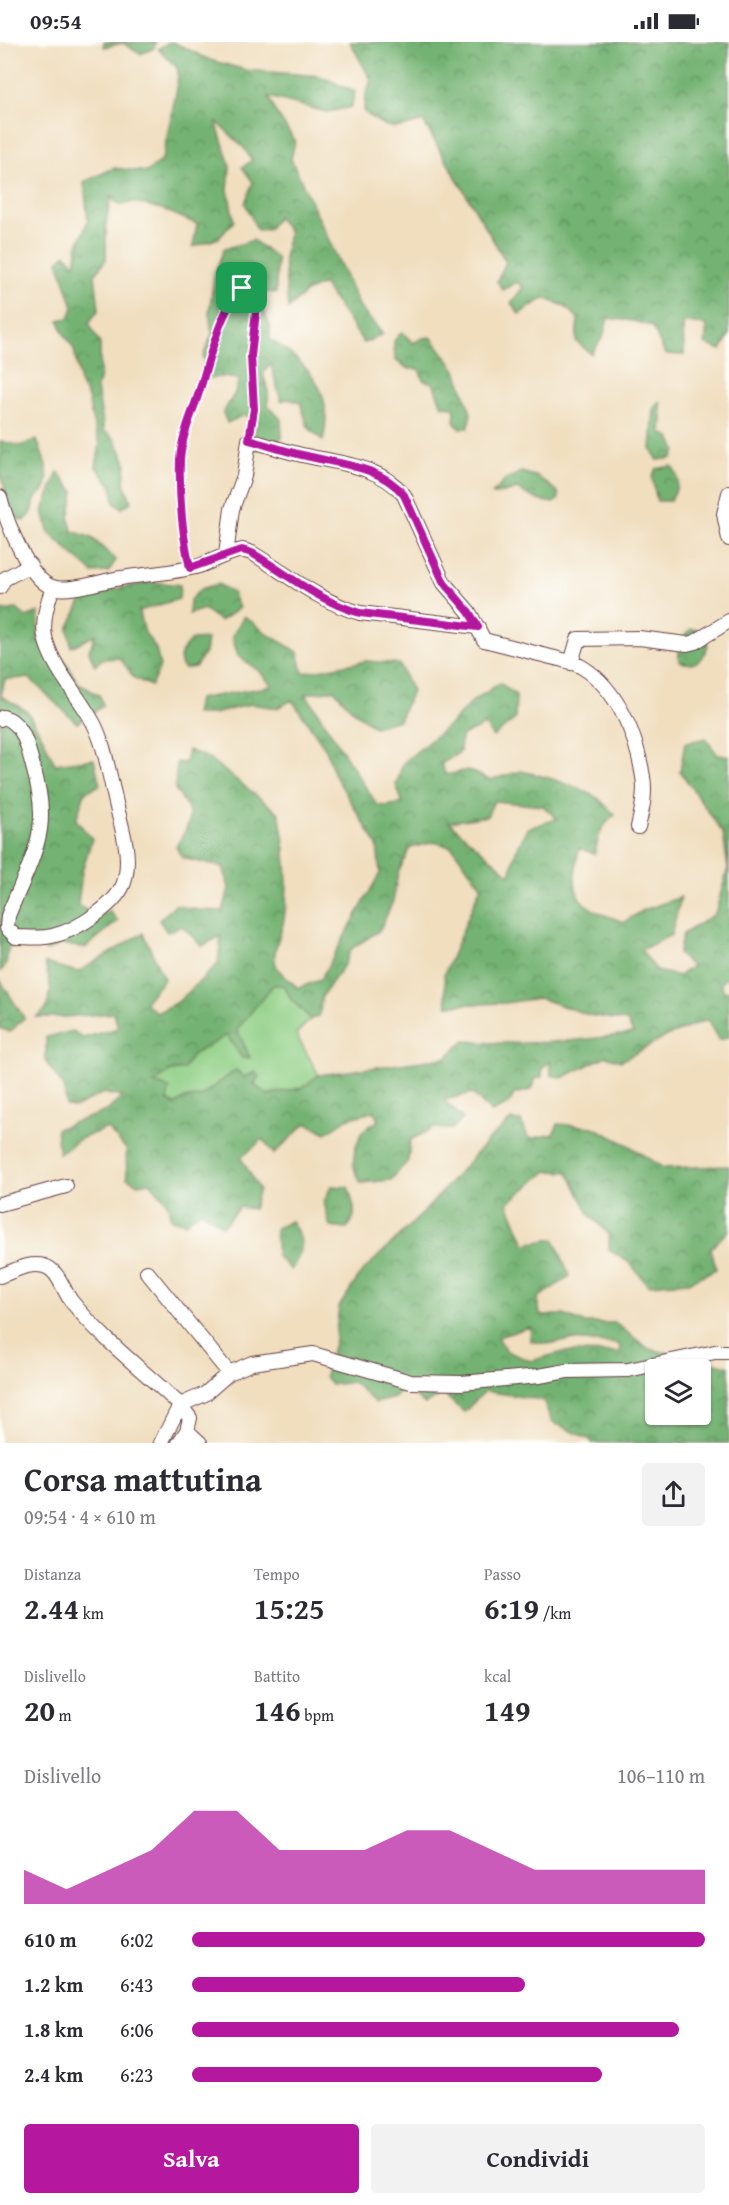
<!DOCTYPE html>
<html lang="it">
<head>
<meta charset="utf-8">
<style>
  :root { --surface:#fff; --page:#f2f2f3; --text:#2b2b33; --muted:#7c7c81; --accent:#b5179e }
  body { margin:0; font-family:"Gentium Book Plus",serif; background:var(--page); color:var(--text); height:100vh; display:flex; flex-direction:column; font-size:22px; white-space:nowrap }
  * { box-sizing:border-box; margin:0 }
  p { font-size:20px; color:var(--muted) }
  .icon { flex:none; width:33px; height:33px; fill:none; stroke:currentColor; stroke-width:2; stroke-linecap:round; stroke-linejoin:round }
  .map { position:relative; height:1401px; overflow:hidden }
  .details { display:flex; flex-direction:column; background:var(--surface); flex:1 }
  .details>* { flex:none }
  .fabs { position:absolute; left:645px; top:1317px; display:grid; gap:12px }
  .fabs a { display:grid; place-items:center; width:66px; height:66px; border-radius:6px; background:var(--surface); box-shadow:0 2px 4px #0004; font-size:30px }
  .pin { position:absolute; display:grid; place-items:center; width:51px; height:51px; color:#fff; margin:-26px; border-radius:12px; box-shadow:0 3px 9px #0006 }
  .round { display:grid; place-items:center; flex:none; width:63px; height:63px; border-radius:6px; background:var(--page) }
  .summary { display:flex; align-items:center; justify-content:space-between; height:102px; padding:0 24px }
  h1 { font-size:33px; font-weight:700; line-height:45px }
  .stats { display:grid; grid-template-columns:repeat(3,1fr); gap:9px; height:102px; padding:6px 24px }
  .stats div { display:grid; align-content:center }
  .stats b { font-size:30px; font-weight:700 }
  .stats small { font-size:16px; font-weight:400 }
  .stats p { font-size:16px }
  .chart { height:168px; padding:12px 24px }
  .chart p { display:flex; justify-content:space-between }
  .chart svg { width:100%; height:108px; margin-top:6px; fill:var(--accent); opacity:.7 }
  .primary-button { display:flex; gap:12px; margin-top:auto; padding:12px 24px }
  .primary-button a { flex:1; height:69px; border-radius:6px; background:var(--accent); color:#fff; font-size:24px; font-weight:700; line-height:69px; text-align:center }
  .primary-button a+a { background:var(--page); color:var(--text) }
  ul { padding:0 24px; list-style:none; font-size:20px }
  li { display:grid; grid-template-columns:96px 72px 1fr; align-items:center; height:45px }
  li i { height:15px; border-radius:8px; background:var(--accent) }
  .status { display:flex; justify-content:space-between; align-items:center; height:42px; padding:0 30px; background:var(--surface); direction:ltr }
  .status svg { height:16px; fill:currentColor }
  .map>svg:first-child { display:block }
</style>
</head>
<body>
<div class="status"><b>09:54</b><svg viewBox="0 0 49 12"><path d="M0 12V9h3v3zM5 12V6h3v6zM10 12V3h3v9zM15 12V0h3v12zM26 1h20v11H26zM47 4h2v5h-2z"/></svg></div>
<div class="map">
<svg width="729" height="1401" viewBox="0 0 729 1401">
  <defs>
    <pattern id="forest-crowns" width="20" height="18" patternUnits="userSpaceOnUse" patternTransform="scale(1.5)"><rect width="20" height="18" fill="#73b272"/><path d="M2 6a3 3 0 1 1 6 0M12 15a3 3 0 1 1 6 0" fill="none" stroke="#60905e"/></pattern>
  </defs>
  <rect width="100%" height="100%" fill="#fdfcf7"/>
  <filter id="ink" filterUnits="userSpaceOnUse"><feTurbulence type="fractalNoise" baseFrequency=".0167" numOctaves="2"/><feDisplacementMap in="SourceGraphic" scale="12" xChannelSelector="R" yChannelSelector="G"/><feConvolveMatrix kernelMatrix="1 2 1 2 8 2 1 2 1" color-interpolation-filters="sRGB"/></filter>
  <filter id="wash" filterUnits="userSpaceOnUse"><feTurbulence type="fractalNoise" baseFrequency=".008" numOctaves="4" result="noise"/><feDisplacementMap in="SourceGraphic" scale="24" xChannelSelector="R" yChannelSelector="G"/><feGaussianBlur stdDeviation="1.35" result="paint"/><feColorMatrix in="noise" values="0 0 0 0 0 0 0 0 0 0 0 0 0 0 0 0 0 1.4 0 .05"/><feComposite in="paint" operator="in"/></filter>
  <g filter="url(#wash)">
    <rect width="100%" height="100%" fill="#f0debf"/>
    <!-- green -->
    <path fill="#8fcf85" stroke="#6c7758" stroke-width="1.5" d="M273 943H284L291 957 311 977 296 992 319 1033 302 1046 267 1053 236 1029 200 1055 185 1056 175 1063 167 1058 169 1046 154 1041 171 1029 183 1027 191 1013 227 993 242 1016 249 1015 237 987Z"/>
    <!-- forest -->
    <path fill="url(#forest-crowns)" stroke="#5e684e" stroke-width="1.5" fill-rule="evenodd" d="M104 0H156L153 7 140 12 123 1 104 5Z
      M169 0H173L210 18 246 28 320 34 355 50 351 65 327 70 269 55 275 69 295 99 291 117 361 267 383 292 364 301 323 242 306 250 288 267 284 216 289 190 278 175 268 187 257 188 245 161 253 140 242 125 252 119 244 106 216 79 230 124 228 148 234 179 219 196 193 205 197 182 162 167 133 160 120 164 111 156 106 180V217L95 233 99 267 89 281 100 302V333L97 346 104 389 114 396 126 420 124 440 131 460 122 466 114 461 112 444 96 425 100 402 93 381 88 355 80 341 74 307 62 289 59 278 69 276 73 265 58 219 66 212 75 223 78 203 88 179 84 140 114 126 147 130 162 118 177 46 178 27 158 7Z
      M350 0H729V293L721 308 705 302 707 283 683 281 684 313 665 312 652 284 633 279 608 276 603 295 591 312 576 299 578 276 564 264 544 256 519 272 511 261 523 245 517 240 503 248 497 239 506 220 423 79C391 88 392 90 364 70L365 55 371 38Z
      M253 198 277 216 276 251 265 250 255 243 240 252 262 264 270 284V297C309 324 335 347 323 399L308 385 300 360 287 357 281 359 271 322 263 331 268 350V364L281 377 282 396 256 408 254 389 259 380 244 373 227 381 223 371 235 351 239 337 223 335 210 336 203 315 212 292 209 271 215 230 224 207Z
      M402 290 413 301 423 296 431 295 456 328 471 371 468 386H459L454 380 455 369 453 365 442 364 433 341 423 338 419 327H409L395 318 394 299Z
      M660 359 662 376 661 391 670 395 676 409 672 416 658 418 651 407 654 366Z
      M37 398C42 411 53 435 44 448 42 451 39 452 37 454 30 465 38 467 24 479L12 473 0 430V399L20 404Z
      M672 424C681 437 678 446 670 459H657L652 435 656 427Z
      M58 430 74 450 69 477 72 489 92 496 116 518 108 530 93 531 49 491 43 469Z
      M521 430 538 435 558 450 559 457 553 461 538 458 517 447 504 451 492 452 505 438Z
      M152 540 180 543 179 557 139 569 145 591 156 607 160 625 151 644 134 636 120 616 102 617 95 624 89 609 95 593 71 605 68 587 84 553Z
      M218 542 232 550 239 566 220 579 204 567 189 572 190 558 201 547Z
      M17 567 26 575 39 570 38 597 64 617 78 641 100 654 103 664 77 681 29 636 5 637 1 654 27 669 44 698 55 722 94 717 100 743 85 750 76 778 92 797 82 829 78 863 98 876 109 869 118 879 85 906 62 902 47 909 32 898 8 906 6 923 0 930V569Z
      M244 574 269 593 298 610 303 631 366 619 399 622 412 649 399 678 374 685 354 670 334 648 306 652 377 763 386 764 403 761 396 743 403 721 450 682 474 658 500 641 516 653 515 677 493 695 485 683 461 694 460 710 441 722 446 733 468 728 490 738 521 729 546 735 581 747 598 756 615 773C600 784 598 795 595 812L579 806C569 858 576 863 624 880L644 868 681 855 671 893 641 908 657 929 679 934 692 924 678 912 683 892 715 872 728 826 723 791 680 729 685 701 705 696 718 713 729 714V934L721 941 724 950 729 949V995L719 998 707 978 667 994 621 1019 606 1014 562 1036 551 1033 550 1020 542 1026V1035L534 1037 532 1048 514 1052 509 1062 491 1070 472 1051 444 1058 463 1077 452 1087 434 1086 410 1098 408 1119 391 1138 361 1141 353 1124 355 1107 362 1089 378 1079 375 1069 347 1077 326 1091 306 1081 274 1112 263 1097 241 1116 259 1147 253 1167 239 1165 223 1184 201 1169 185 1181 171 1177 167 1160 150 1140 138 1142 127 1136 126 1107 107 1086 80 1097 59 1112 56 1087 107 1069 122 1055 103 1051 76 1065 66 1064 64 1045 46 1020V995L73 989 83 996 118 986 114 971 65 975H36L46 967 51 947 45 921 78 930 143 891 164 937 145 960 157 971 179 959 218 922 221 894 202 904 182 884 167 890 159 878 175 863 198 868 223 869 229 846 223 825 183 816 176 805C193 776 195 774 175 747L177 720 185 721 188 708 208 716 279 771C286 806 290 842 284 877 282 890 273 905 275 918 276 930 290 938 298 946L320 938 380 831 377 803 334 732 326 707 292 658 277 666 251 662 213 672H195L198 657 272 644 260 630 238 614 232 594ZM494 759 543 764 557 777 528 786 516 809 510 833 449 780 487 774ZM434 800 452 805 481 844 444 933 447 963 505 961 539 956 589 973 627 979 633 991C578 1000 520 1004 465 999L445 1016 319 1033 302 1046 267 1053 254 1042 259 1035 255 1030 244 1035 236 1028 200 1055 185 1056 175 1063 167 1058 169 1046 154 1041 171 1029 184 1027 192 1013 227 993 242 1016H250L237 987 273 943H284L291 957 311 977 320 973 321 956 344 923 351 907 380 888 393 859 398 831 410 806Z
      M691 587 699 588 708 603C703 618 696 626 679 619 677 606 680 596 691 587Z
      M207 597 205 611 195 625 184 627C176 615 182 608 191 598Z
      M0 938 24 976 10 990 0 986Z
      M511 1078 521 1079 529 1097 553 1092 558 1082 593 1085 628 1103 663 1126 729 1124V1188L711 1206 716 1227 689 1240 648 1243 630 1221 609 1208V1192L590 1173 568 1130 547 1129 508 1161 525 1202 554 1197 570 1234 538 1256 540 1273H564L584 1281H615L649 1307 729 1324V1401H592L591 1398 552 1380 543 1358 485 1349 464 1370 443 1352 425 1362 406 1346 394 1356 375 1361 353 1340 331 1343 325 1334 335 1297 339 1265 362 1230 423 1171 488 1098ZM530 1285 531 1299 547 1302 572 1298 619 1302 621 1311 563 1310 531 1319 506 1309 498 1295ZM656 1328H700L701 1340 704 1343V1363H701L700 1372H656Z
      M331 1144 348 1145C353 1162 360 1173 346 1187L330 1185 324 1160Z
      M291 1179C305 1200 305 1207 291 1228L277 1214 275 1187Z"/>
  </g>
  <g filter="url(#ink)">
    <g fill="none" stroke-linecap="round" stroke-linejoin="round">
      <!-- minor casing -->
      <g stroke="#633c41" stroke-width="16">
        <path id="minor" d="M729 451 724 472 729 497
          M0 455C6 478 28 537 52 545 68 551 104 538 121 536 147 532 173 531 199 524 213 519 227 511 242 508L252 511C287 532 320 560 360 571L478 585
          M226 513 232 467 244 434 249 398C267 403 284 409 302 413 337 421 380 423 404 453L444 541 469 570 484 598C505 603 526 609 547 614 558 617 572 619 582 625 618 647 637 695 643 735 646 751 642 769 638 785
          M0 545 4 537 30 523
          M571 621 578 597 639 596 687 602 695 600 729 579
          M0 677 3 675C19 679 25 695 29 710 36 735 44 761 40 787 36 815 18 848 8 874L7 886 16 895C28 895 40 897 52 894 75 889 120 862 125 837 132 809 119 779 114 752 108 728 105 704 94 682 79 653 55 630 46 599 41 583 47 561 53 545
          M0 1162 66 1144
          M147 1230 229 1331
          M0 1234C14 1229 29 1220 44 1224 59 1228 63 1249 72 1260 103 1298 144 1329 180 1363L190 1376 187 1389 179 1401
          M187 1389 200 1401
          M161 1401 180 1363 205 1352 229 1331 252 1321 313 1312 411 1340 461 1341 539 1334 567 1329 628 1328 715 1310H729"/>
      </g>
      <!-- path -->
      <path stroke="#633c41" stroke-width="2" stroke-dasharray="1.5 4.5" stroke-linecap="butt" d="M188 515 185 503 180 416 185 389 221 284 235 253 242 246 252 248 257 261 251 314 254 367 251 386"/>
      <!-- minor -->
      <use href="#minor" stroke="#fff" stroke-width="14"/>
    </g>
  </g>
  <g fill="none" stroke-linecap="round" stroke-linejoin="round" filter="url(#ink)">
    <!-- route casing -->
    <g stroke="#fff" stroke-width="12">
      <path id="route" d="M242 246 252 248 257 261 251 314 254 367 249 398C267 403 285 409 302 413 337 422 380 423 404 453L444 541 469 570 478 585 360 571C320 560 287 532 252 511L242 508 235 510 190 526C182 491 179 452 180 417 182 392 193 370 200 347 209 319 221 265 242 246Z"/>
    </g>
    <!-- route -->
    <use href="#route" stroke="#b5179e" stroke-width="8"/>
  </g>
</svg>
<div class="fabs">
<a><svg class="icon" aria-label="layers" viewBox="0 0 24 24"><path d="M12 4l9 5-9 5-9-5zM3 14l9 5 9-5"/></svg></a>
</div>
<div class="pin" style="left:242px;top:246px;background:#1e9e55"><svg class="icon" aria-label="arrive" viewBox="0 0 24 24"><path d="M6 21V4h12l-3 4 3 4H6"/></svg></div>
</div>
<section class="details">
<div class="summary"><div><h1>Corsa mattutina</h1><p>09:54 · 4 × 610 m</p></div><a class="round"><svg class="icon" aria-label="share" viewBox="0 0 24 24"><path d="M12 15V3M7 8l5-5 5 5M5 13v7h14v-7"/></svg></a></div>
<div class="stats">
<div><p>Distanza</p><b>2.44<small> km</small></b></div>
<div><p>Tempo</p><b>15:25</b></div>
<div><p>Passo</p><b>6:19<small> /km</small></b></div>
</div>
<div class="stats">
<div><p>Dislivello</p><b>20<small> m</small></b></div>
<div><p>Battito</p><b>146<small> bpm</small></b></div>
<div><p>kcal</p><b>149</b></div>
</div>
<div class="chart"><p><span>Dislivello</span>106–110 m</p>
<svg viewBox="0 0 160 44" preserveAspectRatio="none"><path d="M0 44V30L10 38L20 30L30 22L40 6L50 6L60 22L70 22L80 22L90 14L100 14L110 22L120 30L130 30L140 30L150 30L160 30V44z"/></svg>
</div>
<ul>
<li><b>610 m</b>6:02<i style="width:100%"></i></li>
<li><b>1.2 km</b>6:43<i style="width:65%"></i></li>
<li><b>1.8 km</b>6:06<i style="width:95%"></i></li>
<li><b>2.4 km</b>6:23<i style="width:80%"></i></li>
</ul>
<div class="primary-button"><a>Salva</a><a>Condividi</a></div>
</section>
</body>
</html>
